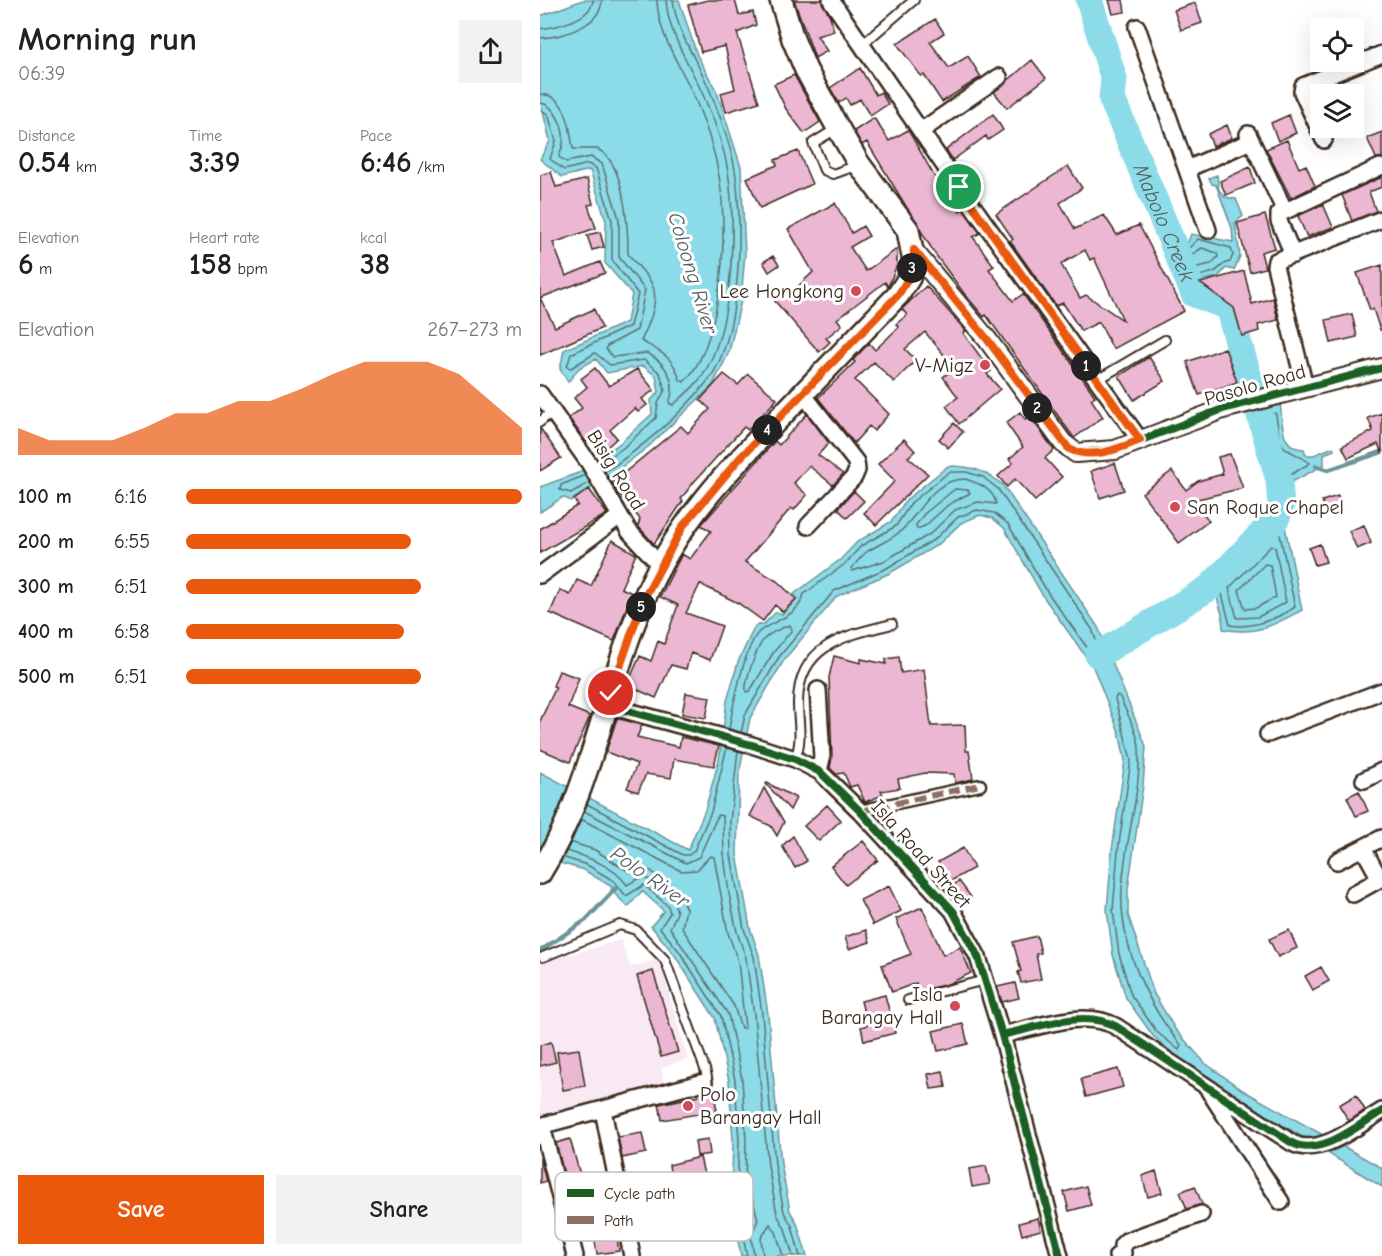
<!DOCTYPE html>
<html lang="en">
<head>
<meta charset="utf-8">
<style>
  :root { --surface:#fff; --page:#f2f2f2; --text:#202124; --muted:#757577; --accent:#ea580c }
  body { margin:0; font-family:"Comic Neue",sans-serif; background:var(--page); color:var(--text); height:100vh; display:flex; flex-direction:column; font-size:22px; white-space:nowrap }
  * { box-sizing:border-box; margin:0 }
  p { font-size:20px; color:var(--muted) }
  .icon { flex:none; width:33px; height:33px; fill:none; stroke:currentColor; stroke-width:2; stroke-linecap:round; stroke-linejoin:round }
  .map { position:relative; flex:1; overflow:hidden }
  .sheet { display:flex; flex-direction:column; background:var(--surface); width:540px }
  .sheet>* { flex:none }
  .controls { position:absolute; left:770px; top:18px; display:grid; gap:12px }
  .controls a { display:grid; place-items:center; width:54px; height:54px; border-radius:0px; background:var(--surface); box-shadow:0 6px 24px #0002; font-size:30px }
  .pin { position:absolute; display:grid; place-items:center; width:51px; height:51px; color:#fff; margin:-26px; border:3px solid #fff; border-radius:50%; box-shadow:0 2px 6px #0007 }
  .km { position:absolute; width:30px; height:30px; margin:-15px; border-radius:50%; background:#222; color:#fff; font-size:16px; line-height:30px; text-align:center }
  .round { display:grid; place-items:center; flex:none; width:63px; height:63px; border-radius:0px; background:var(--page) }
  .overview { display:flex; align-items:center; justify-content:space-between; height:102px; padding:0 18px }
  h1 { font-size:33px; font-weight:600; line-height:45px }
  .stats { display:grid; grid-template-columns:repeat(3,1fr); gap:9px; height:102px; padding:6px 18px }
  .stats div { display:grid; align-content:center }
  .stats b { font-size:30px; font-weight:600 }
  .stats small { font-size:16px; font-weight:400 }
  .stats p { font-size:16px }
  .chart { height:168px; padding:12px 18px }
  .chart p { display:flex; justify-content:space-between }
  .chart svg { width:100%; height:108px; margin-top:6px; fill:var(--accent); opacity:.7 }
  .action { display:flex; gap:12px; margin-top:auto; padding:12px 18px }
  .action a { flex:1; height:69px; border-radius:0px; background:var(--accent); color:#fff; font-size:24px; font-weight:600; line-height:69px; text-align:center }
  .action a+a { background:var(--page); color:var(--text) }
  ul { padding:0 18px; list-style:none; font-size:20px }
  li { display:grid; grid-template-columns:96px 72px 1fr; align-items:center; height:45px }
  li i { height:15px; border-radius:8px; background:var(--accent) }
  main { display:flex; flex:1; min-height:0 }
  .map>svg:first-child { display:block }
</style>
</head>
<body>
<main>
<section class="sheet">
<div class="overview"><div><h1>Morning run</h1><p>06:39</p></div><a class="round"><svg class="icon" aria-label="share" viewBox="0 0 24 24"><path d="M12 15V3M7 8l5-5 5 5M5 13v7h14v-7"/></svg></a></div>
<div class="stats">
<div><p>Distance</p><b>0.54<small> km</small></b></div>
<div><p>Time</p><b>3:39</b></div>
<div><p>Pace</p><b>6:46<small> /km</small></b></div>
</div>
<div class="stats">
<div><p>Elevation</p><b>6<small> m</small></b></div>
<div><p>Heart rate</p><b>158<small> bpm</small></b></div>
<div><p>kcal</p><b>38</b></div>
</div>
<div class="chart"><p><span>Elevation</span>267–273 m</p>
<svg viewBox="0 0 160 44" preserveAspectRatio="none"><path d="M0 44V33L10 38L20 38L30 38L40 33L50 27L60 27L70 22L80 22L90 17L100 11L110 6L120 6L130 6L140 11L150 22L160 33V44z"/></svg>
</div>
<ul>
<li><b>100 m</b>6:16<i style="width:100%"></i></li>
<li><b>200 m</b>6:55<i style="width:67%"></i></li>
<li><b>300 m</b>6:51<i style="width:70%"></i></li>
<li><b>400 m</b>6:58<i style="width:65%"></i></li>
<li><b>500 m</b>6:51<i style="width:70%"></i></li>
</ul>
<div class="action"><a>Save</a><a>Share</a></div>
</section>
<div class="map">
<svg width="842" height="1256" viewBox="0 0 842 1256">
  <rect width="100%" height="100%" fill="#fff"/>
  <filter id="ink" filterUnits="userSpaceOnUse"><feTurbulence type="fractalNoise" baseFrequency=".0167" numOctaves="2"/><feDisplacementMap in="SourceGraphic" scale="12" xChannelSelector="R" yChannelSelector="G"/><feConvolveMatrix kernelMatrix="1 2 1 2 8 2 1 2 1" color-interpolation-filters="sRGB"/></filter>
  <g filter="url(#ink)">
    <!-- built -->
    <path fill="#f9e9f2" d="M81 940 90 967 119 959 148 1059 121 1068 125 1089 0 1121V963Z"/>
    <!-- water -->
    <path fill="#8cdbe8" stroke="#6c9497" stroke-width="1.5" d="M43 0H139L157 55 177 92 201 167 205 253 201 301 189 352 173 385 108 447 70 476 31 501 23 497 0 512V487L38 473 80 443 112 414 111 400 119 392 116 376 103 366 67 373 56 359 39 368 28 382 20 369 24 350 87 322 92 294 65 263 66 221 50 170 22 177 0 159 10 141 0 99V16Z
      M677 175 679 190 685 197 696 199 703 216 695 223 700 256 694 270 686 268 678 277 659 281 657 290 648 294 626 242H648L651 234 693 242 692 228 676 185 672 184 669 178Z
      M740 403C743 423 740 449 764 449L766 455H774L793 447 794 450 784 454V465L744 486 736 485 713 410Z
      M408 466C431 466 445 470 463 485L558 627 606 746 603 785 588 889V915L614 994 635 1029 665 1063 704 1091 842 1168V1187L751 1130 696 1101 650 1069 613 1036 586 998 573 955 567 910 572 850 585 760 579 732 553 667 503 596 464 528 452 518 440 515 421 523 399 544 350 573 297 596 244 660 210 718 199 774 197 854 210 928 219 955 228 1014 241 1164 250 1211 257 1223 267 1256H201L195 1225 205 1223 200 1204 191 1206 193 1141 189 1081 175 1018 134 954 111 926 124 911 102 891 88 907 71 890 72 887 44 870 0 857V772L148 850 165 810 179 760 187 701 198 662 215 626 224 624 236 612 242 614 258 598 254 594 301 559 317 542 352 521 366 500Z
      M741 507 762 610C733 625 717 636 683 629L682 614 675 591 669 588 725 532Z"/>
    <g fill="none" stroke-linecap="round" stroke-linejoin="round">
      <!-- shore -->
      <path stroke="#5b716f" stroke-width="1.5" d="M0 29C16 27 52 19 53 0
        M0 38C22 37 61 26 62 0
        M0 94C28 95 30 129 33 149H57C85 161 88 227 88 254 95 263 104 271 110 281 122 298 108 326 101 341 120 351 134 357 140 380L144 382C184 344 189 223 178 171 174 149 165 123 156 101 143 69 118 37 117 0
        M0 103C15 104 25 129 23 143 23 149 19 152 19 157L26 162 51 157 62 164 79 219V257L105 290 97 330 67 346 66 349 73 357 107 353C126 363 138 382 129 403L133 405C142 397 155 387 162 376 194 330 196 225 188 171 184 148 174 119 164 97 151 66 128 35 126 0
        M0 110 8 114 16 141 10 159 24 170 48 164 56 168 72 220V260L98 294 90 326 31 354 27 367 31 368 55 353 70 365 104 360 120 373 125 390 118 403 116 418 83 448 60 464
        M658 239 691 248 693 255 690 262C682 263 680 269 674 272 665 275 658 275 650 280L637 251 650 247Z
        M662 248 677 253 678 257 671 264 653 268 648 257Z
        M732 412 736 414C741 456 741 443 770 463L744 479 740 477 722 417 723 414Z
        M65 472C101 448 139 416 167 382 202 339 203 223 195 170 191 146 181 119 172 96 161 65 137 36 133 0
        M46 475 21 485 20 490 31 493 50 482
        M425 479C438 483 454 489 456 504L438 502 415 510 390 534 344 561 312 571V568C317 562 322 555 328 551 339 544 352 539 361 531 381 512 392 479 425 479Z
        M415 489 428 490 430 493 408 505 385 526 377 529 376 525 384 514Z
        M734 529 739 530 755 607C736 619 713 629 690 625L680 586Z
        M731 546 735 547 746 602 718 617 697 618 689 588Z
        M725 564 730 565 736 597 716 608 705 609 699 590Z
        M250 625 252 630 233 653 210 691 206 692C204 683 217 646 225 638 232 632 241 628 250 625Z
        M577 695 580 697C586 713 599 733 599 749 601 796 584 843 582 890 579 943 607 1005 641 1045L639 1050 617 1032 591 995 579 954 573 910 578 851 591 760 575 699Z
        M189 729C192 710 205 643 220 631 235 620 259 616 264 594L305 564 321 546 356 526 371 503 409 472H426L443 477 458 489 552 629 563 660 561 663H558L508 593 468 524 454 513 437 510 418 517 395 539 347 568 294 591 239 657 205 715 201 733
        M198 750 190 822 191 855 204 929 214 957 222 1014 235 1165 244 1212 252 1226 260 1256
        M47 804 143 855H149L154 851 171 812 187 747
        M44 811 146 863 159 857 178 815 183 816 184 855 189 894 197 932 206 958 214 1015 228 1166 237 1214 245 1229 253 1256
        M30 842 55 850 89 872 102 869 111 871 139 894 146 909 142 928 194 1006 201 1028H205L198 961 188 933 174 857 170 856 157 870 141 871 41 819
        M26 851C48 857 74 866 87 885 92 883 97 877 104 878 117 880 137 901 137 913L130 928 188 1014 202 1079 206 1141 205 1191 213 1200 218 1220 211 1236 214 1256
        M22 857 47 865 74 881 86 896 104 885 128 906 130 913 120 928 139 951 181 1016 195 1080 199 1141 197 1196 205 1202 211 1221 202 1232 207 1256
        M223 1256 221 1238 230 1224 236 1232 243 1256"/>
      <!-- stream -->
      <path stroke="#6c9497" stroke-width="4.5" d="M776 466 788 470 842 452
        M0 951 46 920 76 888"/>
      <!-- river -->
      <path stroke="#8cdbe8" stroke-width="27" id="s1" d="M549 0 574 79 572 99 654 294 688 307 739 480 741 507 736 519 669 588 558 655"/>
    </g>
    <!-- building -->
    <path fill="#ebb7d3" stroke="#3b2a1e" stroke-width="1.5" fill-rule="evenodd" d="M168 0H195L199 15 213 12 216 25 197 33 219 102 186 112 181 93 195 89 185 46 161 52 148 5Z
      M254 0H281L290 16 294 31 277 36 287 51 275 58Z
      M569 0H583L585 12 573 14Z
      M655 3 662 23 641 30 634 10Z
      M395 19 404 33 390 42 409 68 428 56 441 77 402 102 384 75 381 76 357 44Z
      M492 60 506 78 467 108 454 92Z
      M320 68 336 95 341 92 348 104 330 116 320 99 310 105 306 98 299 103 290 88Z
      M254 75 280 122 264 133 246 109 234 84Z
      M453 114 463 130 448 140 446 136 413 160 406 150Z
      M749 115 756 133 738 141 731 123Z
      M334 118 349 141 368 130 404 193 408 191 420 211 423 209 440 233 433 237 454 266 449 269 473 301 483 294 555 396 551 399 563 417 534 438 446 315 444 317 423 292 395 254 327 142 322 145 314 131Z
      M687 125 692 138 673 146 668 134Z
      M842 132V158H836L827 138Z
      M747 140 759 168 766 165 775 186 751 198 726 149Z
      M258 151 272 184 220 208 207 178 237 165 235 160Z
      M528 166 542 188 520 203 535 229 564 215 577 235 599 225 644 311 573 349 559 322 541 331 523 303 516 306 470 241 473 239 456 214ZM545 250 550 260 554 258 583 320 546 295 540 298 521 264Z
      M710 167 715 183 686 195 680 181Z
      M11 172 16 187 47 179 53 204 48 205 56 228 13 243 26 276 60 262 65 273 0 298 15 327 54 309 62 328 0 355V175Z
      M842 177V187L829 192 836 211 812 221 802 195Z
      M295 203 312 233 323 226 329 236 310 247 326 271 357 249V265L348 287 345 282 297 319 302 325 286 338 290 342 279 352 234 300 245 290 249 295 273 272 248 229Z
      M783 204 793 227 767 237 758 216Z
      M725 215 735 248 721 252 725 268 710 272 697 223Z
      M60 232 64 247 52 250 47 235Z
      M233 256 239 265 229 272 223 262Z
      M842 265V330H840L833 309 830 310 817 273Z
      M704 271 712 304 733 298 738 320 718 325 719 331 702 336 694 308 660 283Z
      M386 286 426 331 423 333 451 371 447 374 460 389 419 424 406 406 418 397 403 377 415 368 385 332 365 349 376 360 354 382 334 362 315 380 349 414 334 431 329 426 314 443 278 398 315 362 313 360 329 343 335 350 359 327 356 324 367 315 362 309Z
      M812 314 817 337 791 343 786 320Z
      M685 348 697 382 659 395 647 362Z
      M609 357 625 381 594 400 579 376Z
      M55 368 69 386 97 369 114 390 102 399 107 405 98 412 95 408 70 430 77 438 66 448 55 436 46 442 29 418 42 408 34 398 47 387 41 379Z
      M184 374 198 385 208 374 237 399 208 430 204 427 153 483 141 499 143 501 114 544 98 526 100 519 88 505 91 499 86 502 72 483 141 426 148 433 170 409 160 400Z
      M480 412 485 419 490 416 514 450 505 458 522 477 495 501 475 479 467 487 458 476 473 463 469 459 483 447 466 423Z
      M842 413V453L838 444 808 458 802 446 833 431 828 418Z
      M267 414 289 443 278 455 303 474 293 485 269 466 254 483 267 495 254 510 251 508 205 562 237 581 256 599 243 612 235 605 223 621 198 603 160 584 146 613 182 626 170 660 151 653 146 669 131 665 116 698 87 685 100 656 111 661 118 641 124 644 138 605 120 597 142 554 150 559 171 531 161 525 235 441 239 445Z
      M414 423 423 432 408 448 399 439Z
      M0 428 21 458 0 471Z
      M364 439 375 451 368 457 388 474 336 525 324 513 355 481 338 464Z
      M690 454 703 488 654 500 669 521 639 543 602 493 632 471 646 490 658 481 683 474 678 457Z
      M575 463 584 490 560 498 551 471Z
      M49 489 67 514 0 553V529L38 505 34 500Z
      M314 491 324 501 307 518 298 509Z
      M798 496 802 509 786 514 782 501Z
      M824 525 831 543 817 549 809 531Z
      M72 540 96 554 81 588 92 593 74 641 10 613 20 590 30 595 37 580 51 586Z
      M780 544 786 562 775 565 769 548Z
      M294 656 321 663V659L346 664V659L359 657 361 673 384 669 391 726 425 725 426 751H429L433 779 415 783 414 774 385 773 358 779 360 788 341 791 343 795 325 802 317 785 310 787 304 773 296 774 290 768 292 757 289 677Z
      M19 671 39 678 28 707 50 716 30 762 0 749V721L16 687 13 686Z
      M146 693 170 697 166 718 142 714Z
      M77 718 102 725 97 737 139 747 141 737 179 746 174 766 134 759 131 778 106 774 98 792 87 788 97 764 66 752Z
      M227 783 256 798 250 810 226 784Z
      M224 788 244 822 237 836 231 826 210 816Z
      M819 791 828 811 816 816 807 797Z
      M287 805 301 820 279 841 264 826Z
      M253 836 267 861 255 868 242 846Z
      M323 841 338 860 306 885 291 866Z
      M423 848 434 868 409 882 398 862Z
      M419 881 431 897 421 905 409 889Z
      M349 886 361 911 333 925 320 900Z
      M382 907 403 955 420 947 431 973 408 984 378 991 376 983 352 992 342 965 371 954 356 919Z
      M326 930 330 942 309 949 305 937Z
      M749 930 757 948 738 957 729 939Z
      M497 936 501 953 496 954 501 979 481 983 478 972 481 971 473 942Z
      M781 967 789 981 773 990 765 976Z
      M113 971 138 1052 121 1057 97 976Z
      M475 983 479 998 462 1002 457 987Z
      M345 995 355 1033 324 1041 321 1027 327 1025 321 1001Z
      M423 1024 428 1044 398 1051 393 1031Z
      M11 1042 16 1062 0 1066V1045Z
      M39 1049 45 1086 23 1090 17 1052Z
      M578 1069 583 1087 546 1097 541 1079Z
      M403 1071 406 1087 391 1089 388 1074Z
      M174 1093 177 1111 122 1120 119 1104Z
      M816 1095 825 1110 809 1121 799 1105Z
      M102 1133 106 1153 82 1158 78 1137Z
      M30 1139 41 1178 26 1182 16 1143Z
      M168 1139 170 1154 157 1156 155 1141Z
      M160 1157 169 1196 135 1204 129 1165Z
      M0 1158 6 1181 0 1183Z
      M446 1166 450 1184 432 1187 429 1169Z
      M616 1171 622 1193 608 1197 602 1176Z
      M546 1186 551 1205 529 1211 524 1192Z
      M655 1186 662 1204 647 1209 640 1192Z
      M498 1218 501 1230 482 1235 479 1223Z
      M75 1226 79 1251 57 1254 53 1229Z"/>
    <g fill="none" stroke-linecap="round" stroke-linejoin="round">
      <!-- service casing -->
      <g stroke="#3b2a1e" stroke-width="12">
        <path id="service" d="M323 44 374 0
          M296 129 273 143 284 170 293 174 318 165
          M557 380 625 340
          M0 422 12 411
          M255 759C263 740 258 722 258 703 258 645 306 635 352 624
          M3 957 80 925 96 930 125 960 165 1069 167 1077 164 1082
          M368 1000 445 980"/>
      </g>
      <!-- pedestrian casing -->
      <g stroke="#3b2a1e" stroke-width="15">
        <path id="pedestrian" d="M320 811 440 785"/>
      </g>
      <!-- minor casing -->
      <g stroke="#3b2a1e" stroke-width="20">
        <path id="minor" d="M291 0 419 187 600 440
          M597 27 668 230
          M381 131 459 77
          M708 134 744 209
          M784 140 762 92 763 86 842 54
          M647 169 711 141
          M753 255 739 221V214L840 167
          M765 387 735 266 736 261 842 219
          M0 394 49 463 89 531 120 565
          M263 394 316 462 317 470 314 477 268 526
          M0 575 80 516
          M278 690 282 758 279 771
          M66 705 212 745 255 759 280 772 320 811 413 911 438 957 462 1035 520 1256
          M728 734 842 691
          M824 780 842 771
          M823 848 840 879
          M797 861 842 838
          M813 894 842 878
          M462 1035C497 1028 544 1008 577 1027L752 1143C780 1158 818 1125 842 1111
          M669 1091 741 1202
          M63 1110 92 1256
          M0 1126 164 1082
          M2 1126 35 1256
          M577 1256 583 1253 582 1245 586 1241 661 1214"/>
      </g>
      <!-- tertiary casing -->
      <g stroke="#3b2a1e" stroke-width="22">
        <path id="tertiary" d="M373 250 447 339 523 443 536 453 575 450 683 409 842 368"/>
      </g>
      <!-- secondary casing -->
      <g stroke="#3b2a1e" stroke-width="26">
        <path id="secondary" d="M0 873C52 790 65 688 104 599 136 523 191 467 248 409 285 371 321 333 358 295L369 278 374 262 368 230 319 164 298 128 266 70 253 39 241 0"/>
      </g>
      <!-- service -->
      <use href="#service" stroke="#fff" stroke-width="8"/>
      <!-- pedestrian -->
      <use href="#pedestrian" stroke="#fff" stroke-width="10"/>
      <!-- minor -->
      <use href="#minor" stroke="#fff" stroke-width="15"/>
      <!-- tertiary -->
      <use href="#tertiary" stroke="#fff" stroke-width="18"/>
      <!-- secondary -->
      <use href="#secondary" stroke="#fff" stroke-width="21"/>
      <!-- quiet -->
      <path stroke="#8d6e63" stroke-width="6" stroke-dasharray="12 6" stroke-linecap="butt" d="M320 811 440 785"/>
      <!-- cycleway casing -->
      <g stroke="#fff" stroke-width="11">
        <path id="cycleway" d="M373 250 447 339 523 443 536 453 575 450 683 409 842 368
          M66 705 212 745 255 759 280 772 320 811 413 911 438 957 462 1035 520 1256
          M462 1035C497 1028 544 1008 577 1027L752 1143C780 1158 818 1125 842 1111"/>
      </g>
      <!-- cycleway -->
      <use href="#cycleway" stroke="#1b5e20" stroke-width="8"/>
    </g>
  </g>
  <g fill="none" stroke-linecap="round" stroke-linejoin="round" filter="url(#ink)">
    <!-- route casing -->
    <g stroke="#fff" stroke-width="12">
      <path id="route" d="M71 693 103 600 143 526 199 459 358 295C368 280 374 268 374 250L447 339 529 449C552 460 578 449 600 440L419 187"/>
    </g>
    <!-- route -->
    <use href="#route" stroke="#ea580c" stroke-width="8"/>
  </g>
  <!-- markers -->
  <g fill="#d1495b" stroke="#fff" stroke-width="2">
    <circle cx="316" cy="291" r="6"/>
    <circle cx="445" cy="365" r="6"/>
    <circle cx="635" cy="507" r="6"/>
    <circle cx="415" cy="1006" r="6"/>
    <circle cx="148" cy="1106" r="6"/>
  </g>
  <g text-anchor="middle" dominant-baseline="central" stroke-width="6" stroke-linejoin="round" paint-order="stroke">
    <!-- poi labels -->
    <g font-size="20" fill="#3b2a1e" stroke="#fff" text-anchor="end">
      <text x="304" y="291">Lee Hongkong</text>
      <text x="433" y="365">V-Migz</text>
      <text x="647" y="507" text-anchor="start">San Roque Chapel</text>
      <text x="403" y="994">Isla<tspan x="403" dy="23">Barangay Hall</tspan></text>
      <text x="160" y="1094" text-anchor="start">Polo<tspan x="160" dy="23">Barangay Hall</tspan></text>
    </g>
    <!-- street labels -->
    <g font-size="20" fill="#3b2a1e" stroke="#fff">
      <text transform="translate(715 385) rotate(-16)">Pasolo Road</text>
      <text transform="translate(76 470) rotate(58)">Bisig Road</text>
      <text transform="translate(381 854) rotate(48)">Isla Road Street</text>
    </g>
    <!-- water labels -->
    <g font-size="21" font-style="italic" fill="#535f5b" stroke="#fff">
      <text stroke="none"><textPath href="#s1" startOffset="237">Mabolo Creek</textPath></text>
      <text transform="translate(153 273) rotate(73)">Coloong River</text>
      <text transform="translate(110 877) rotate(35)">Polo River</text>
    </g>
  </g>
  <!-- legend -->
  <rect x="15" y="1172" width="198" height="69" rx="9" fill="#fff" stroke="#c4bfbc" stroke-width="1.5"/>
  <rect x="27" y="1189" width="27" height="8" fill="#1b5e20"/>
  <rect x="27" y="1216" width="27" height="8" fill="#8d6e63"/>
  <g font-size="16" fill="#3b2a1e">
    <text x="64" y="1199">Cycle path</text>
    <text x="64" y="1226">Path</text>
  </g>
</svg>
<div class="controls">
<a><svg class="icon" aria-label="locate" viewBox="0 0 24 24"><circle cx="12" cy="12" r="6"/><path d="M12 2v4M12 18v4M2 12h4M18 12h4"/></svg></a>
<a><svg class="icon" aria-label="layers" viewBox="0 0 24 24"><path d="M12 4l9 5-9 5-9-5zM3 14l9 5 9-5"/></svg></a>
</div>
<div class="pin" style="left:419px;top:187px;background:#1e9e55"><svg class="icon" aria-label="arrive" viewBox="0 0 24 24"><path d="M6 21V4h12l-3 4 3 4H6"/></svg></div>
<div class="pin" style="left:71px;top:693px;background:#d93025"><svg class="icon" aria-label="check" viewBox="0 0 24 24"><path d="M5 12l5 5 9-10"/></svg></div>
<b class="km" style="left:546px;top:366px">1</b>
<b class="km" style="left:497px;top:408px">2</b>
<b class="km" style="left:372px;top:268px">3</b>
<b class="km" style="left:227px;top:430px">4</b>
<b class="km" style="left:101px;top:607px">5</b>
</div>
</main>
</body>
</html>
